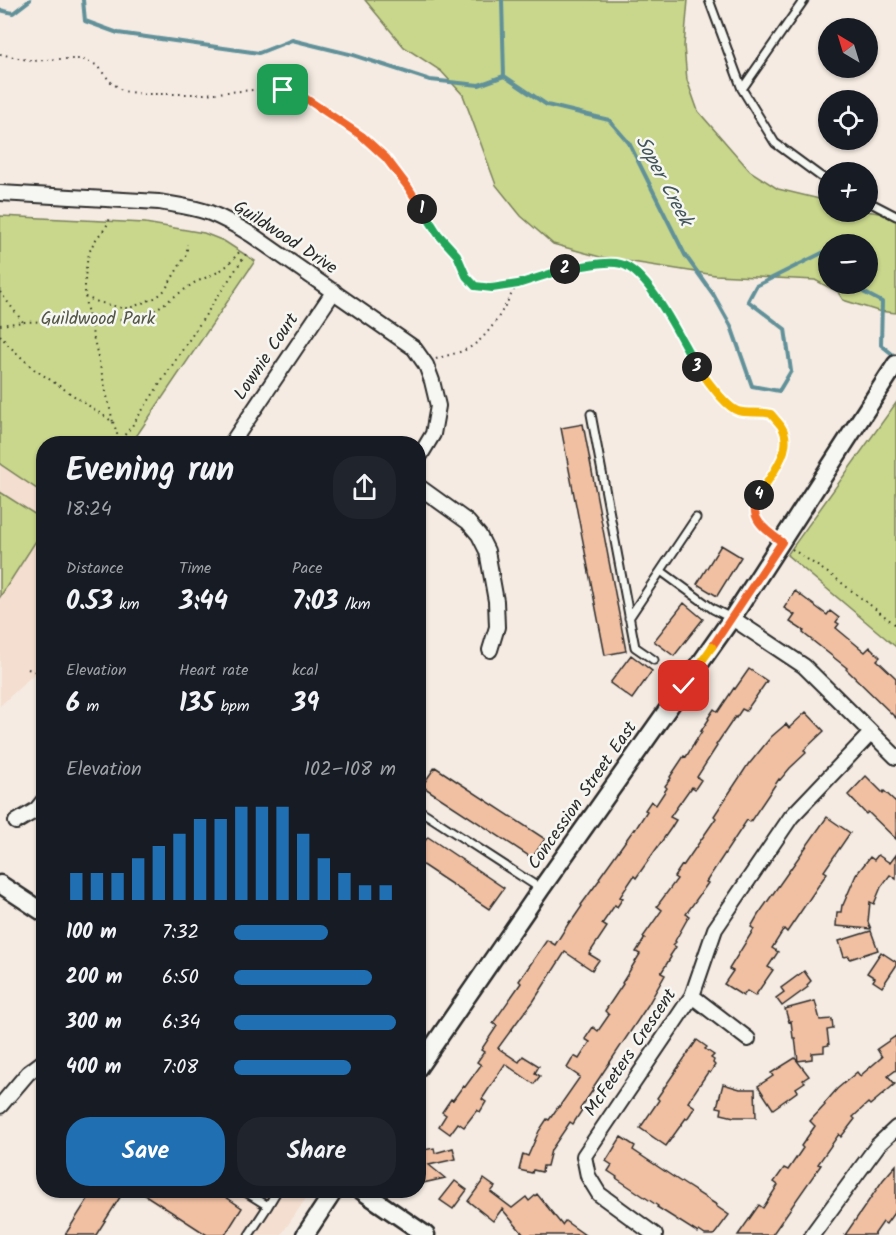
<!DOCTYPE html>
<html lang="en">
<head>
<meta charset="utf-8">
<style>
  :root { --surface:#171b24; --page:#20242c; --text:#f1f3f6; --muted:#9ea1a6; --accent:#1f6fb2 }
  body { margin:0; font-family:Kalam,sans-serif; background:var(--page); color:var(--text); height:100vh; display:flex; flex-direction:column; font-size:22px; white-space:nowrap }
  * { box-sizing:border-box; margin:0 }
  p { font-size:20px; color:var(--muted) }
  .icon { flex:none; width:33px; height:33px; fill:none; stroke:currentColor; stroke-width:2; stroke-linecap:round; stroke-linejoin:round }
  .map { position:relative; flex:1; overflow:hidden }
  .sheet { position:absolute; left:36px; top:436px; width:390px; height:762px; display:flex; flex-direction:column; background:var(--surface); border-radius:24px; box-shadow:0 2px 4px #0004 }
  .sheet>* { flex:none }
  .needle { width:39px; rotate:322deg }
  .buttons { position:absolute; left:818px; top:18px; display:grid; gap:12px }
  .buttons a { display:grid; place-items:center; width:60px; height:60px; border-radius:50%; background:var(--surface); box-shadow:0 2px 4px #0004; font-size:30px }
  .pin { position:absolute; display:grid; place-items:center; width:51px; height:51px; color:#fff; margin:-26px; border-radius:12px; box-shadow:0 3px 9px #0006 }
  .km { position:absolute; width:30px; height:30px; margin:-15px; border-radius:50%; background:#222; color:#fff; font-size:16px; line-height:30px; text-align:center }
  .round { display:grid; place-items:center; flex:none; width:63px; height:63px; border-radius:24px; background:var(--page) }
  .head { display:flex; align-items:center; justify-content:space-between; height:102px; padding:0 30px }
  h1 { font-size:33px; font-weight:600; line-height:45px }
  .stats { display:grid; grid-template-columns:repeat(3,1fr); gap:9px; height:102px; padding:6px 30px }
  .stats div { display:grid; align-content:center }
  .stats b { font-size:26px; font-weight:600 }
  .stats small { font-size:16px; font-weight:400 }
  .stats p { font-size:16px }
  .chart { height:168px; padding:12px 30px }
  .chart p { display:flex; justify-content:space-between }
  .chart svg { width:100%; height:108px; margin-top:6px; stroke:var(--accent); stroke-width:6 }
  .cta { display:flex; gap:12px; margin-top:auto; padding:12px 30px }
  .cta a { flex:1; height:69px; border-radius:24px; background:var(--accent); color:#fff; font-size:24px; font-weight:600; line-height:69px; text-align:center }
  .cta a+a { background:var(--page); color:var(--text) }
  ul { padding:0 30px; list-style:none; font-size:20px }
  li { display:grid; grid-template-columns:96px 72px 1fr; align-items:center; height:45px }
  li i { height:15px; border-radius:8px; background:var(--accent) }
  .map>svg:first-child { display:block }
</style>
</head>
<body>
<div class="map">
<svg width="896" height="1235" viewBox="0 0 896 1235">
  <rect width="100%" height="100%" fill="#f5ebe2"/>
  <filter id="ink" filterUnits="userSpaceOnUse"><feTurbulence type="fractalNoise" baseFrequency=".0167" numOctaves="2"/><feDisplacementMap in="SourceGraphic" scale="12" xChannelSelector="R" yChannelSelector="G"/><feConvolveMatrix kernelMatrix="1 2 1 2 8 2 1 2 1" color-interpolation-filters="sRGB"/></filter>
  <g filter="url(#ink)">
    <!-- built -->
    <path fill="#f4decf" d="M0 464 44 493 43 654 38 670 0 706Z
      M136 1191H311L281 1235H204Z"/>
    <!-- green -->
    <path fill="#c8d78b" stroke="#7a815b" stroke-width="1.5" fill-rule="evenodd" d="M365 0H688L684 46 687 80 698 111 750 171 778 189 828 201V212L867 211 878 213 896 215V313L878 311 843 300 838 292 815 280 715 275 600 257 553 244 521 216 496 185 463 95 441 71 404 47ZM828 244H867V284H828Z
      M0 216 145 223 204 233 224 241 255 261 131 444H44L43 493 0 464Z
      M896 403V647L787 555Z
      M0 492 44 520 43 530 0 597Z"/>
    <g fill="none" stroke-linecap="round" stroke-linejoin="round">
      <!-- stream -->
      <path stroke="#619099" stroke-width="4" d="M83 0 85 21 118 33 259 53 292 40 353 55 430 80 479 85 504 76
        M502 0 504 76
        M0 10 13 13 30 0
        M504 76 547 105 609 120 629 143 685 255 713 294 731 326 752 386 779 391 791 371 785 329 748 301 756 286 824 252 828 263
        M848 284 882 302 881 345 896 357"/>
    </g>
    <!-- building -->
    <path fill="#f1c0a2" stroke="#2b2b2b" stroke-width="1.5" d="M583 424 626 651 605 655 561 428Z
      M721 545 741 557 717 596 697 584Z
      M795 591 827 615 830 611 839 618 836 622 839 624 836 628 865 652 870 647 880 657 877 660 896 678V718L846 669 847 668 803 633 804 631 790 622 795 615 784 608Z
      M684 603 703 619 674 656 654 641Z
      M631 655 652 671 632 699 610 683Z
      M749 669 767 681 746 711 742 709 736 718 735 717 716 745 717 746 697 777 701 780 695 789 692 787 690 790H689L670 817 676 820 671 828 636 878 634 876 620 897 623 898 617 907 615 905 602 924 607 927 589 954 599 960 592 970 565 952 533 1002 526 1011H525L498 1048 519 1062 523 1056 539 1066 535 1073 540 1076 534 1084 505 1064 482 1099 486 1102 480 1112 477 1110 464 1127 458 1123 450 1134 439 1126 446 1115 442 1112 451 1099 453 1100 463 1086 465 1087 481 1065 477 1062 484 1052 481 1050 497 1026 493 1023 521 983 519 981 547 940 555 945 570 921 571 922 582 906 581 905 600 879 599 878 634 829 635 830 647 811 645 810 651 801 656 805 667 788 665 786 671 778 670 777 684 756 686 757 702 731H701L709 719 708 718 714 709 718 712 734 688 735 689Z
      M806 712 824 731 804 750 806 753 790 768 780 780 779 779 750 822 747 820 706 882 708 883 686 914 689 916 675 941 676 942 673 945 676 947 670 956 671 957 661 973 665 975 648 1005 592 1089 593 1090 580 1109 582 1110 573 1124 570 1122 551 1150 547 1166H543L542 1172 533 1170 532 1173 519 1170 523 1154 528 1156 539 1131 547 1119 549 1120 558 1107H559L580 1077 567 1068 574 1056 579 1059 590 1042 585 1039 593 1027 598 1031 609 1015 605 1011 623 984 622 983 640 954 636 952 645 938 643 937 662 910 657 906 677 879 674 877 682 865 683 866 716 818 714 816 749 763H750L771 737 786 724 789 728Z
      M435 767 545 839 532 858 422 786Z
      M866 776 883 793 884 791 896 802V839L868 812 866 814 848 795Z
      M827 817 850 833 824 871 827 873 787 932 784 929 772 948 778 952 768 967 773 970 755 996 747 991 743 996 724 984 733 971 729 969 754 929 751 927 758 915Z
      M428 837 504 888 489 909 418 862V850Z
      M878 855 890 863 896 855V879L890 875 881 887 874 904 870 902 868 922 871 929 836 926 837 912H841L842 905H843L856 875 870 857 874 860Z
      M871 931 878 950 850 959 849 956 844 957 839 941Z
      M881 952 896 962V966L882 987 873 981 875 978 867 973Z
      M804 971 811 981 807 985 808 987 782 1006 776 998 784 992 781 988Z
      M815 1001 820 1020 832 1019 833 1029 827 1030 829 1045 824 1046V1052L812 1053V1059L798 1061 795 1038H793L791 1021 789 1022 785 1009Z
      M896 1036V1070L888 1076 895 1084 870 1105 868 1103 853 1117 855 1119 841 1137 839 1134 818 1164 821 1165 772 1235H738L759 1205 763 1208 778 1185 774 1182 784 1168 788 1170 803 1148 801 1146 815 1126 810 1121 825 1105 824 1104 837 1089 857 1072 860 1076 882 1057 877 1049Z
      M697 1040 707 1047 705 1049 714 1055 711 1058 714 1060 713 1063 715 1065 710 1073 708 1072 688 1102 695 1107 687 1119 686 1118 666 1146 640 1128 659 1100 657 1098Z
      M795 1058 809 1076 803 1080 805 1082 796 1088 798 1091 773 1109 758 1086 773 1076 771 1073Z
      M723 1084 740 1089H755L756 1117H734L721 1114 722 1108 717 1107Z
      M621 1137 635 1146 633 1150 684 1184 717 1205 716 1206 729 1215 714 1235H705L699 1231 698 1233 657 1207 658 1206 616 1178 617 1177 608 1171 612 1165 606 1161Z
      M434 1148 435 1153 453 1148 456 1159 429 1165 445 1178 423 1183 418 1162V1151Z
      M896 1165V1210L886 1224 883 1222 874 1235H845L883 1180Z
      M484 1179 495 1187 491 1192 512 1208 526 1197 529 1201 537 1194 562 1225 565 1221 585 1235H524L502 1209 493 1221 468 1201Z
      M455 1181 467 1190 453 1209 440 1200Z
      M93 1191H124L96 1235H65Z
      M139 1191H217L242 1208 225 1235H207Z"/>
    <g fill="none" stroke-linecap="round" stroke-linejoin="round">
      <!-- service casing -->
      <g stroke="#2b2b2b" stroke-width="11">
        <path id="service" d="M709 0 742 89 775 143 820 176 828 181
          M742 89 804 0
          M867 201 896 216
          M591 414 635 647 654 660
          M661 571 713 609 731 618
          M629 618 696 518
          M418 809 541 889
          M244 1191 268 1206 249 1235
          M268 1206 277 1191"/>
      </g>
      <!-- minor casing -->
      <g stroke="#2b2b2b" stroke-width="18">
        <path id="minor" d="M0 193 159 202C176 205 194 207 210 213 225 219 239 227 252 235L414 348 426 365 432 381 438 406 433 434 418 459
          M231 444 334 291
          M418 486 468 522 479 535 487 551 496 601 497 627 490 650
          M732 618 804 666 896 757
          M16 822 36 810 44 800
          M692 996 748 1039
          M0 1106 28 1073 44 1061
          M655 1235 599 1194 588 1176 584 1156 692 996 715 929 791 817 871 733
          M812 1235 878 1145 896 1128"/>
      </g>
      <!-- tertiary casing -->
      <g stroke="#2b2b2b" stroke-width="21">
        <path id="tertiary" d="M0 884 44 913
          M418 1068 541 889 732 618 896 364
          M362 1191 426 1235
          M305 1235 334 1191"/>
      </g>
      <!-- path -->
      <path stroke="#2b2b2b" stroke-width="2" stroke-dasharray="1.5 4.5" stroke-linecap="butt" d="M0 54 32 61 59 59H82L96 65 111 82 123 91 141 94H204L265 89 283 90 305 98 362 136 386 158 408 187 438 234 457 255 466 276 475 286 492 288 518 283 564 269 611 262 620 263 629 267 643 280 660 304 697 366 729 405 737 411 771 414C774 418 779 421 781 425 805 457 746 488 755 515 758 523 765 528 771 533
        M0 292 23 322
        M85 297 98 302 122 308H129L135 306 157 297 165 290 186 255 187 250V244
        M0 325 23 322 129 319 143 315 155 310 194 283 218 272 228 265 241 250
        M0 335 8 345 34 369 113 422 86 305C84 286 84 257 95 241 102 230 105 232 110 218
        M436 359C446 355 457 354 467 349 492 336 504 306 518 283
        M113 422 117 433 118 442
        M117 444 132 426 246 254
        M792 549 834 577 896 625
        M28 669 44 675"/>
      <!-- service -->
      <use href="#service" stroke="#f6f6f2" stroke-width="7"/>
      <!-- minor -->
      <use href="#minor" stroke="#f6f6f2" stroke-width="14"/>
      <!-- tertiary -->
      <use href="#tertiary" stroke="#f6f6f2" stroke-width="16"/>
    </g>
  </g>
  <g fill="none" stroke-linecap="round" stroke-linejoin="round" filter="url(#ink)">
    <!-- split-1 casing -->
    <g stroke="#fff" stroke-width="12">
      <path id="split-1" d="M283 90 305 98 362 136 386 158 408 187 422 209"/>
    </g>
    <!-- split-2 casing -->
    <g stroke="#fff" stroke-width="12">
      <path id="split-2" d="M422 209 438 234 457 255 466 276 475 286 492 288 518 284 565 269"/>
    </g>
    <!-- split-3 casing -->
    <g stroke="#fff" stroke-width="12">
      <path id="split-3" d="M565 269C581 267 606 260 621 264 650 272 681 341 697 367"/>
    </g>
    <!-- split-4 casing -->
    <g stroke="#fff" stroke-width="12">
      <path id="split-4" d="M697 367C706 378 725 407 738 411 747 414 762 411 771 414 772 415 776 420 777 421 800 444 771 474 759 495"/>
    </g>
    <!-- split-5 casing -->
    <g stroke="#fff" stroke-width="12">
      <path id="split-5" d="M712 647 782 542C765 530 746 517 759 495"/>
    </g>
    <!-- split-6 casing -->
    <g stroke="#fff" stroke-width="12">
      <path id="split-6" d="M684 686 712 647"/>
    </g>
    <!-- split-1 -->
    <use href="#split-1" stroke="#f0652b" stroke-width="8"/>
    <!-- split-2 -->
    <use href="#split-2" stroke="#22a559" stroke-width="8"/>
    <!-- split-3 -->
    <use href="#split-3" stroke="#22a559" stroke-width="8"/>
    <!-- split-4 -->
    <use href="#split-4" stroke="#f5b400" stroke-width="8"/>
    <!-- split-5 -->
    <use href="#split-5" stroke="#f0652b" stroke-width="8"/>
    <!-- split-6 -->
    <use href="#split-6" stroke="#f5b400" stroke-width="8"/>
  </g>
  <g text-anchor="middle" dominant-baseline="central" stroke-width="5" stroke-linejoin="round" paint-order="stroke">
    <!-- street labels -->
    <g font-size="18" fill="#2b2b2b" stroke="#f6f6f2">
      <text transform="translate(285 238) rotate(33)">Guildwood Drive</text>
      <text transform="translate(267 357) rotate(-56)">Lownie Court</text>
      <text transform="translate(583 796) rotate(-55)">Concession Street East</text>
      <text transform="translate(631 1053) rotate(-56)">McFeeters Crescent</text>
    </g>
    <!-- park labels -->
    <g font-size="18" fill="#525643" stroke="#f6f6f2">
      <text x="98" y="319">Guildwood Park</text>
    </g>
    <!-- water labels -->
    <g font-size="20" font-style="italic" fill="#425559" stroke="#f6f6f2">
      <text transform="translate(663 181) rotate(62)">Soper Creek</text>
    </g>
  </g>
</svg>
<div class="buttons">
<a><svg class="needle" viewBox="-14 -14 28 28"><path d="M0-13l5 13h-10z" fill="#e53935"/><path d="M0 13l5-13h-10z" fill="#9ea1a6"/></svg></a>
<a><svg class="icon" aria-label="locate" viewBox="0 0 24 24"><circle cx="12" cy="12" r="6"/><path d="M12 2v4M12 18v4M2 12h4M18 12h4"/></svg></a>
<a>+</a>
<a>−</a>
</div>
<div class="pin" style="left:283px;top:90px;background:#1e9e55"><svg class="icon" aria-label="arrive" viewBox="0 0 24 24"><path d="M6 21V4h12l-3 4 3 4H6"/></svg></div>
<div class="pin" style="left:684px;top:686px;background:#d93025"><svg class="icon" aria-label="check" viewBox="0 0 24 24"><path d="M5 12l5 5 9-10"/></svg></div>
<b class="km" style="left:422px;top:209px">1</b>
<b class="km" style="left:565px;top:269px">2</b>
<b class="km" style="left:697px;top:367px">3</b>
<b class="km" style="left:759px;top:495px">4</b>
<section class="sheet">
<div class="head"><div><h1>Evening run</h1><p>18:24</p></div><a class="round"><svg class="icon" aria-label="share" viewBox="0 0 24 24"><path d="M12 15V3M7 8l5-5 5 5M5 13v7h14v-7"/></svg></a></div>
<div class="stats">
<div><p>Distance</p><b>0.53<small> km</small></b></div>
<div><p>Time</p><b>3:44</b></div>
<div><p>Pace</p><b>7:03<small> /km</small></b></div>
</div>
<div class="stats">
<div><p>Elevation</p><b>6<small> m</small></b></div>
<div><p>Heart rate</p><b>135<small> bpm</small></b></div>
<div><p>kcal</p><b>39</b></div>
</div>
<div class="chart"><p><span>Elevation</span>102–108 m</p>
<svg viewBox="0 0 160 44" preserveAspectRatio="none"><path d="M5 44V33M15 44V33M25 44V33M35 44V27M45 44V22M55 44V17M65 44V11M75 44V11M85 44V6M95 44V6M105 44V6M115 44V17M125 44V27M135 44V33M145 44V38M155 44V38"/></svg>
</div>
<ul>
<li><b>100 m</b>7:32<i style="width:58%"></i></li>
<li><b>200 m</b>6:50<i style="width:85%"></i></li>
<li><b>300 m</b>6:34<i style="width:100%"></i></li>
<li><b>400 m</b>7:08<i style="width:72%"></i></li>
</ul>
<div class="cta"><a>Save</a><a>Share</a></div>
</section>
</div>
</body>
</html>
